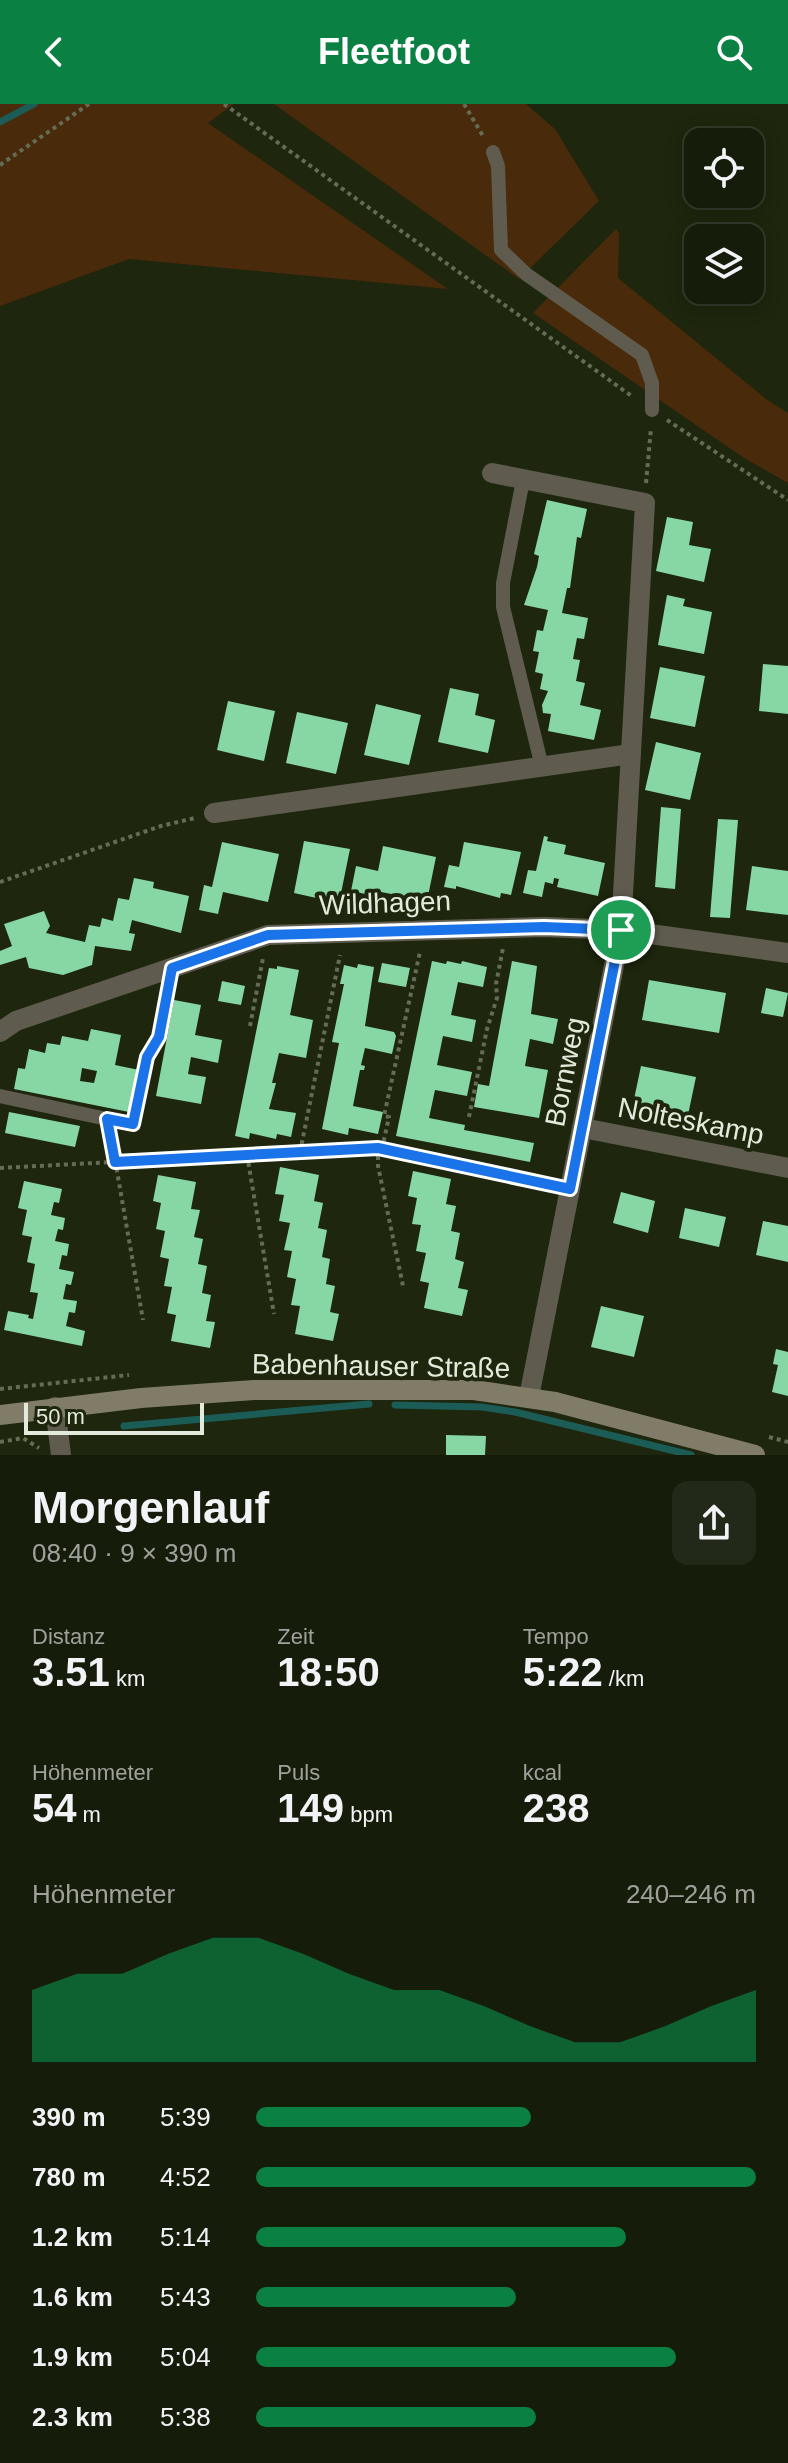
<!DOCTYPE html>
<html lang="de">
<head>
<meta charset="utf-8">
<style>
  :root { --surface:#161c0a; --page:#232918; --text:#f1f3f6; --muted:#9ea19c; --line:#353a2b; --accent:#0b8043 }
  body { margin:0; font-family:Helvetica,sans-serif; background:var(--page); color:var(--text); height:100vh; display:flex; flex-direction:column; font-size:30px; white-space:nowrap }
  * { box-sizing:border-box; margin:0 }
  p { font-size:26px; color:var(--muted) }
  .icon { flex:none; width:44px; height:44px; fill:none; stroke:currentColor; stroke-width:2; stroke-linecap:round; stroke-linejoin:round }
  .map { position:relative; height:1351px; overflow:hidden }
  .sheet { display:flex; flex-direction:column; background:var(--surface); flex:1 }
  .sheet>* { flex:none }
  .tools { position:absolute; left:684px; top:24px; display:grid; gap:16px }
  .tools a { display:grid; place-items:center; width:80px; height:80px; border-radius:16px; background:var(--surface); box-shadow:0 4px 20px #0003,0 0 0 2px var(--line); font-size:40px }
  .scale { position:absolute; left:24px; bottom:20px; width:180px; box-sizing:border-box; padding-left:8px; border:4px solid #e4eadb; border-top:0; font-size:22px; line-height:28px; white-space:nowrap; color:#e4eadb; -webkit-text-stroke:6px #1e260d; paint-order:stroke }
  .pin { position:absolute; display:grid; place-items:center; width:68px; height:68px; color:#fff; margin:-34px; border:4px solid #fff; border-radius:50%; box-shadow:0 2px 8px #0007 }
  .round { display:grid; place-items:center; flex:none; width:84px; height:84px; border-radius:16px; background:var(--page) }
  .summary { display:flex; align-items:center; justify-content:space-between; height:136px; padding:0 32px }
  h1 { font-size:44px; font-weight:700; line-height:60px }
  .metrics { display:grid; grid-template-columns:repeat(3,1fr); gap:12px; height:136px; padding:8px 32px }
  .metrics div { display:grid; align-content:center }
  .metrics b { font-size:40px; font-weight:700 }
  .metrics small { font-size:22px; font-weight:400 }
  .metrics p { font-size:22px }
  .chart { height:224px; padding:16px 32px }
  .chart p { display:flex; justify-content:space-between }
  .chart svg { width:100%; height:144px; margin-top:8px; fill:var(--accent); opacity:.7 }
  ul { padding:0 32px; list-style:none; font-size:26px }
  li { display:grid; grid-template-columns:128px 96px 1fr; align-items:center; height:60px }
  li i { height:20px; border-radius:10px; background:var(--accent) }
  header { display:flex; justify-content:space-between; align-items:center; height:104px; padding:0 32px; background:var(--accent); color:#fff; font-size:36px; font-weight:700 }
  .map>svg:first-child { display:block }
</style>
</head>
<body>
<header><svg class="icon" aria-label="back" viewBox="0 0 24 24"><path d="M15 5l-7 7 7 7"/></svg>Fleetfoot<svg class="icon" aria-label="search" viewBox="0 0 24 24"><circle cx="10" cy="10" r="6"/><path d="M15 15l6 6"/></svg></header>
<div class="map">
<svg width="788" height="1351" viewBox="0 0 788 1351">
  <rect width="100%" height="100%" fill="#1e260d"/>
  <!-- green -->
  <path fill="#492a0a" d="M0 0H234L208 19 448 185 129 155 0 202Z
    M274 0H526L555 25 599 97 519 175Z
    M616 125 619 129 618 174 766 295 788 309V379L744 354 533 209Z"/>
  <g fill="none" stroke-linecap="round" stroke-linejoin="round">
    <!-- stream -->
    <path stroke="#1b5c56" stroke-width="7" d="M0 18 34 0
      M395 1301 482 1303 515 1308 691 1351
      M124 1322 369 1300"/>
  </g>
  <!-- building -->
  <path fill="#87d7a4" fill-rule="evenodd" d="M547 396 587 405 581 434 577 433 570 484H567L562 509 588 514 584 535 577 534 573 555 580 556 576 577 585 579 580 601 601 606 594 636 548 627 551 610 543 609 542 601 548 587 540 585 543 570 535 568 539 548 533 547 537 526 543 527 548 506 524 501 537 463 539 452 534 450Z
    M667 413 693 418 689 441 711 445 704 478 656 467Z
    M667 491 685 495 683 502 712 508 704 550 658 541Z
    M763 560 788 562V610L759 607Z
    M660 563 705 572 695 623 650 614Z
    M450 584 479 590 475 611 495 616 488 649 438 638Z
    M228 597 275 607 264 657 217 646Z
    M376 600 421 611 409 661 364 651Z
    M297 608 348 619 336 670 286 659Z
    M656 638 701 649 690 696 645 686Z
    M661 703 681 705 675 785 655 783Z
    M718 715 738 716 730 814 710 813Z
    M544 732 548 733 547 737 566 741 564 750 605 759 598 792 557 783 559 775 554 774 553 780 545 778 542 793 523 789 528 766 536 767Z
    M304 737 350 745 339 799 294 789Z
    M222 738 279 750 268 798 223 788 218 810 199 806 204 781 212 783Z
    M464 738 521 748 511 791 501 789 500 794 456 782V785L444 783 449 761 459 763Z
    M383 742 436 753 427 797 376 787 375 792 351 787 356 762 378 767Z
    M752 762 788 767V811L746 806Z
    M134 774 154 778 153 784 189 792 181 829 132 816 129 829 135 830 131 847 95 842 92 861 63 871 29 864 26 853 0 861V847L12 842 4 820 44 807 50 822 46 829 85 838 89 821 100 823 102 814 113 817 118 794 129 796Z
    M432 857 446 860 447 857 461 860 462 857 487 863 483 883 458 878 451 911 476 916 472 938 443 932 437 961 472 968 467 992 435 986 429 1014 465 1021 464 1026 534 1039 530 1058 396 1032Z
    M512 857 537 862 531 910 558 915 553 940 530 935 525 962 548 966 539 1014 474 1003 478 980 489 982Z
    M382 859 410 864 406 883 378 878Z
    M358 860 374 863 365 922 394 928 396 932 392 950 365 944 361 961 365 962 364 966H360L353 1002 383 1008 378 1030 349 1024 348 1031 322 1025 339 939 332 938 344 880H340L344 861 357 864Z
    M277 862 299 866 290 911 313 916 306 954 279 949 272 979H276L269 1005 296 1009 291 1033 277 1030 276 1035 250 1029 249 1035 235 1032 269 864 277 865Z
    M649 876 726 889 719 929 642 916Z
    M222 877 245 882 241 901 218 897Z
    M766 884 788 889 783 913 761 909Z
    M174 896 201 901 195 931 222 936 218 959 191 953 188 970 206 973 201 1000 156 992Z
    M91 925 121 931 115 961 139 966 134 1009 14 985 18 964 25 965 29 945 45 949 47 939 60 941 62 932 88 937ZM82 964 97 967 94 979 80 977Z
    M641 962 696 973 688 1011 633 1000Z
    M9 1008 80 1022 75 1043 5 1029Z
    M280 1063 319 1071 314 1097 323 1099 318 1124 327 1126 322 1153 330 1155 326 1180 335 1182 330 1208 339 1210 333 1237 295 1230 300 1202 291 1201 296 1175 287 1173 292 1147 284 1146 290 1119 279 1117 284 1091 275 1090Z
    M413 1067 451 1075 446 1100 456 1102 451 1127 460 1129 455 1155 464 1158 458 1184 468 1186 462 1212 424 1204 429 1179 420 1177 426 1149 416 1147 421 1121 412 1120 417 1094 408 1092Z
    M158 1071 196 1078 191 1105 200 1106 194 1133 203 1135 198 1160 207 1162 202 1189 211 1191 206 1217 215 1218 210 1244 171 1237 176 1211 167 1209 172 1183 164 1182 169 1155 160 1153 165 1127 156 1125 161 1099 153 1097Z
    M24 1077 62 1085 59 1099 54 1098 51 1111 65 1114 63 1126 58 1125 55 1137 69 1140 67 1152 62 1151 59 1165 74 1168 71 1181 66 1180 63 1195 77 1197 75 1209 69 1208 66 1222 85 1227 82 1242 4 1226 8 1207 29 1211 28 1214 33 1215 38 1189 30 1188 35 1160 27 1158 32 1133 22 1131 27 1106 18 1104Z
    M621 1088 655 1097 648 1129 613 1119Z
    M685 1104 726 1113 719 1143 679 1134Z
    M763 1117 788 1122V1158L756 1151Z
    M601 1202 644 1212 634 1253 591 1243Z
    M776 1245 788 1248V1292L772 1288 778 1261 773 1260Z
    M446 1331 486 1332 485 1351H446Z"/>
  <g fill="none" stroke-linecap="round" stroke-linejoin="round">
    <!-- path -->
    <path stroke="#656c56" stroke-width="4" stroke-dasharray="4 4" stroke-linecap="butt" d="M224 0 633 293
      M464 0 483 32
      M0 61 89 0
      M667 316 788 396
      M646 379 651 324
      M0 778 161 722 195 714
      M250 922 263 854
      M469 1013 487 925 497 894 496 880 503 844
      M125 1018 133 1020 147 953 159 933 168 886
      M111 1033 143 1216
      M378 1044V1062L403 1182
      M382 1045 389 1013 384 1012 420 848
      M300 1048 340 851
      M247 1051 274 1210
      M0 1064 378 1044 548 1080
      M0 1285 129 1271
      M769 1333 788 1338
      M0 1338 23 1334 39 1344"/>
    <!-- lane -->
    <path stroke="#5f5c4f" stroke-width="14" d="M493 48 498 62 501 146 526 170 642 251 652 279V306
      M523 376 503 479V503L542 663
      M0 992 107 1015"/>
    <!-- street -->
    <path stroke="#5f5c4f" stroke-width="20" d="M492 369 645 399 621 826 529 1293
      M214 709 631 650
      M0 928 16 917 268 831 544 823 621 826 788 849
      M583 1024 788 1064
      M55 1303 61 1351"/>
    <!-- secondary -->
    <path stroke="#817c68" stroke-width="20" d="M0 1311 141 1294 254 1286H474L555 1298 755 1351"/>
  </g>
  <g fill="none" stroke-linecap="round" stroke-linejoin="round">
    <!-- route casing -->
    <g stroke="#fff" stroke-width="16">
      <path id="route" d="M544 823 621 826 570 1085 378 1044 115 1058 107 1015 133 1020 147 953 159 933 172 864 268 831Z"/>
    </g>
    <!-- route -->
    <use href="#route" stroke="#1a73e8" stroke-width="10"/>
  </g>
  <g text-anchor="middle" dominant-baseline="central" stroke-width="8" stroke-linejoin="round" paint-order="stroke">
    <!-- street labels -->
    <g font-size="28" fill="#e4eadb" stroke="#1e260d">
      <text transform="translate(385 799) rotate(-2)">Wildhagen</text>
      <text transform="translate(565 968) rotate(-79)">Bornweg</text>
      <text transform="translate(691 1017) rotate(11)">Nolteskamp</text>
      <text transform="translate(381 1262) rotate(1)">Babenhauser Straße</text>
    </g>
  </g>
</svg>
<div class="tools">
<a><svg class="icon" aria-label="locate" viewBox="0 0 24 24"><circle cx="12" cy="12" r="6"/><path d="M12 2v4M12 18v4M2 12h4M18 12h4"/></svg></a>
<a><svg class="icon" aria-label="layers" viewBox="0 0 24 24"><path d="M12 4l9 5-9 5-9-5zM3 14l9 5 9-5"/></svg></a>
</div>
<div class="scale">50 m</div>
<div class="pin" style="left:621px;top:826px;background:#1e9e55"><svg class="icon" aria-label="arrive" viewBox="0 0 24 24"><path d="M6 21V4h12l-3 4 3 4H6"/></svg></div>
</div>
<section class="sheet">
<div class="summary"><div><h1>Morgenlauf</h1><p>08:40 · 9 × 390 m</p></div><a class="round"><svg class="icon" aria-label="share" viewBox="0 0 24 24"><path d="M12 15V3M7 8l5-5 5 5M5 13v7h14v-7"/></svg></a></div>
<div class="metrics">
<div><p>Distanz</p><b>3.51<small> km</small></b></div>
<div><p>Zeit</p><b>18:50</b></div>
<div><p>Tempo</p><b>5:22<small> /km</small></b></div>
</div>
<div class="metrics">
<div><p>Höhenmeter</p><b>54<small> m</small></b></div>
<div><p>Puls</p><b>149<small> bpm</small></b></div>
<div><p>kcal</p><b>238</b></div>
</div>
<div class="chart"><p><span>Höhenmeter</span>240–246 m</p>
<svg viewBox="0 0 160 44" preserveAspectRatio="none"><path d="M0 44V22L10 17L20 17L30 11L40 6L50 6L60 11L70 17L80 22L90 22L100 27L110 33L120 38L130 38L140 33L150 27L160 22V44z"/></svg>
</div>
<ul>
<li><b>390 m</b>5:39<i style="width:55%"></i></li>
<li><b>780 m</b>4:52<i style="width:100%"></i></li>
<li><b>1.2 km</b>5:14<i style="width:74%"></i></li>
<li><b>1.6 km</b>5:43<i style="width:52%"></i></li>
<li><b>1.9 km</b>5:04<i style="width:84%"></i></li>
<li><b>2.3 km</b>5:38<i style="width:56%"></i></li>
</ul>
</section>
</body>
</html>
